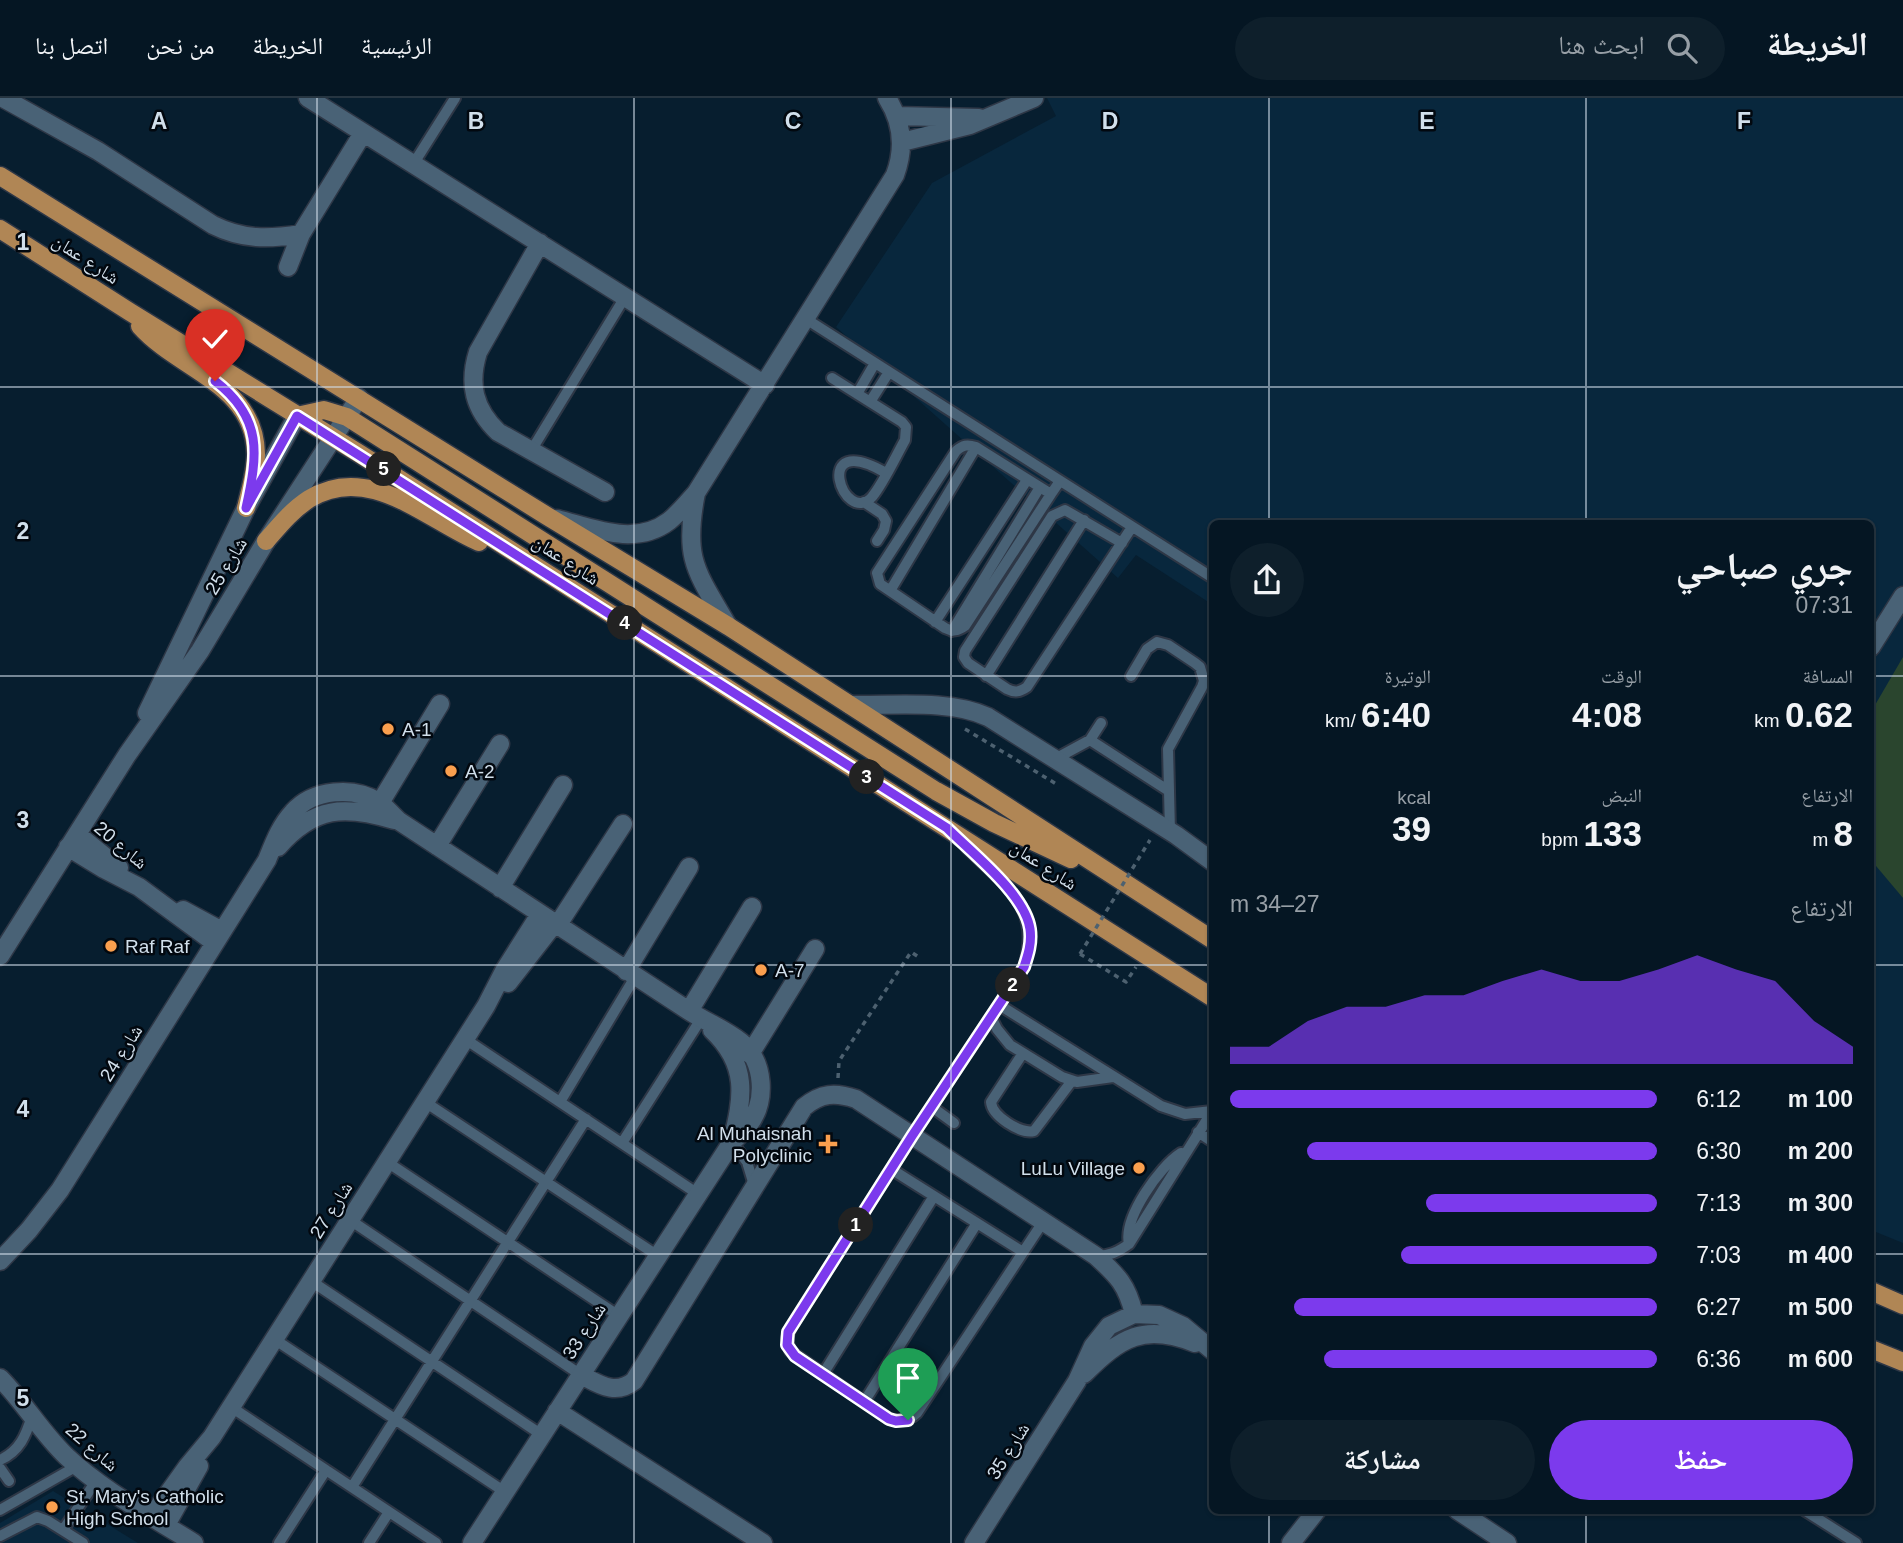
<!DOCTYPE html>
<html lang="ar">
<head>
<meta charset="utf-8">
<style>
  :root { --surface:#051623; --page:#0e1f2b; --text:#f1f3f6; --muted:#979fa6; --line:#263541; --accent:#7c3aed }
  body { margin:0; font-family:Helvetica,"Noto Naskh Arabic",sans-serif; background:var(--page); color:var(--text); direction:rtl; height:100vh; display:flex; flex-direction:column; font-size:26px; white-space:nowrap }
  * { box-sizing:border-box; margin:0 }
  p { font-size:23px; color:var(--muted) }
  .icon { flex:none; width:38px; height:38px; fill:none; stroke:currentColor; stroke-width:2; stroke-linecap:round; stroke-linejoin:round }
  .map { position:relative; flex:1; overflow:hidden; direction:ltr }
  .drawer { position:absolute; left:1209px; top:422px; width:665px; height:994px; display:flex; flex-direction:column; background:var(--surface); border-radius:10px; box-shadow:0 2px 5px #0004,0 0 0 2px var(--line); direction:rtl }
  .drawer>* { flex:none }
  .pin { position:absolute; display:grid; place-items:center; width:60px; height:60px; color:#fff; margin:-72px -30px; border-radius:50% 50% 50% 0; rotate:-45deg; box-shadow:0 0 7px #0007 }
  .pin .icon { rotate:45deg }
  .km { position:absolute; width:35px; height:35px; margin:-18px; border-radius:50%; background:#222; color:#fff; font-size:19px; line-height:35px; text-align:center }
  .round { display:grid; place-items:center; flex:none; width:74px; height:74px; border-radius:37px; background:var(--page) }
  .summary { display:flex; align-items:center; justify-content:space-between; height:119px; padding:0 21px }
  h1 { font-size:38px; font-weight:700; line-height:52px }
  .figures { display:grid; grid-template-columns:repeat(3,1fr); gap:10px; height:119px; padding:7px 21px }
  .figures div { display:grid; align-content:center }
  .figures b { font-size:35px; font-weight:700 }
  .figures small { font-size:19px; font-weight:400 }
  .figures p { font-size:19px }
  .chart { height:196px; padding:14px 21px }
  .chart p { display:flex; justify-content:space-between }
  .chart svg { width:100%; height:126px; margin-top:7px; fill:var(--accent); opacity:.7 }
  .cta { display:flex; gap:14px; margin-top:auto; padding:14px 21px }
  .cta a { flex:1; height:80px; border-radius:42px; background:var(--accent); color:#fff; font-size:28px; font-weight:700; line-height:80px; text-align:center }
  .cta a+a { background:var(--page); color:var(--text) }
  ul { padding:0 21px; list-style:none; font-size:23px }
  li { display:grid; grid-template-columns:112px 84px 1fr; align-items:center; height:52px }
  li i { height:18px; border-radius:9px; background:var(--accent) }
  header { display:flex; align-items:center; gap:42px; box-sizing:border-box; height:98px; padding:0 35px; background:var(--surface); border-bottom:2px solid var(--line) }
  header strong { font-size:33px }
  nav { display:flex; gap:38px; margin-inline-start:auto; font-size:24px }
  .search { width:490px; height:63px; background:var(--page); display:flex; align-items:center; gap:18px; box-sizing:border-box; padding:0 24px; border-radius:38px; color:var(--muted); font-size:26px }
  .map>svg:first-child { display:block }
</style>
</head>
<body>
<header>
<strong>الخريطة</strong>
<div class="search"><svg class="icon" aria-label="search" viewBox="0 0 24 24"><circle cx="10" cy="10" r="6"/><path d="M15 15l6 6"/></svg>ابحث هنا</div>
<nav><a>الرئيسية</a><a>الخريطة</a><a>من نحن</a><a>اتصل بنا</a></nav>
</header>
<div class="map">
<svg width="1903" height="1445" viewBox="0 0 1903 1445">
  <rect width="100%" height="100%" fill="#071e2f"/>
  <!-- built -->
  <path fill="#08273d" d="M1047 0H1903V1145L1871 1132V425H1213V507L1136 457 1118 480 836 229 932 85 1056 18Z
    M53 1393 138 1445H0V1425Z"/>
  <!-- green -->
  <path fill="#2a452e" d="M1903 559V800L1871 762V614Z"/>
  <g fill="none" stroke-linecap="round" stroke-linejoin="round">
    <!-- lane casing -->
    <g stroke="#2e3746" stroke-width="14">
      <path id="lane" d="M414 65 455 0
        M806 221 1213 480
        M832 280 902 324 906 329 905 342C896 358 883 386 872 399 844 430 809 330 886 375
        M857 296 875 265
        M870 304 889 274
        M531 353 625 199
        M1051 396 976 349C967 346 963 347 956 353L877 475 880 486 945 530C953 534 958 533 965 528L1051 396 1060 383
        M864 404 882 416 886 423 884 432 877 443
        M1122 445 1065 412 1052 418 965 553 964 559 968 565 1007 591C1015 595 1020 594 1027 589L1132 429
        M890 493 976 349
        M935 524 1027 382
        M952 533 1040 389
        M986 578 1084 422
        M1131 578 1147 551 1157 544 1168 547 1195 565 1200 569 1204 583 1202 589 1168 651 1170 734
        M1090 642 1169 693
        M1055 661 1090 642 1101 625
        M967 750C1006 788 1042 809 1024 869L912 1038 791 1229 787 1240 790 1253 889 1321C900 1324 909 1323 917 1315L1043 1124
        M1001 908 1161 1008 1185 1016 1212 1013
        M992 921 997 931 1010 947 1062 979 1077 984 1113 979
        M465 941 698 1096
        M1023 955 991 1004C992 1018 1020 1036 1034 1033L1071 984
        M425 1004 658 1158
        M560 1004 635 879
        M932 1009 954 1025
        M1198 1034 1213 1044
        M732 1044 747 1064 754 1087
        M622 1045 701 921
        M387 1064 619 1218
        M891 1071 1023 1154
        M350 1122 581 1277
        M1129 1146C1123 1120 1159 1069 1181 1055
        M1096 1158C1109 1158 1118 1154 1129 1146L1213 1012
        M311 1183 542 1337
        M274 1241 505 1394
        M823 1276 934 1098
        M864 1304 977 1125
        M231 1309 436 1445
        M0 1362C20 1353 26 1337 32 1318
        M0 1370 9 1383
        M352 1389 586 1021
        M0 1412 77 1368
        M1804 1412 1856 1445
        M63 1432 96 1383
        M0 1438 37 1419 48 1423 83 1445
        M279 1445 326 1372
        M369 1445 389 1414"/>
    </g>
    <!-- street casing -->
    <g stroke="#2e3746" stroke-width="21">
      <path id="street" d="M3 0 98 53 213 127C243 142 269 141 301 136
        M308 0 765 287
        M897 18 979 20
        M902 44 970 27 1034 0
        M540 145 478 254C468 286 474 311 498 334L605 394
        M288 169 301 136 363 35
        M696 395C683 461 696 473 728 528
        M557 421C593 430 635 449 669 423 679 415 688 404 696 395L895 77C905 50 903 25 887 0
        M1871 549 1903 498
        M850 607C892 608 950 601 988 619L1176 737 1213 764
        M147 615 246 410 297 318
        M380 705 440 606
        M77 736 119 770
        M437 748 500 646
        M68 749 104 771 139 789 215 845
        M278 749C314 708 345 707 394 722
        M500 790 563 687
        M183 812 222 833
        M557 828 623 726
        M0 858 127 657 200 553 266 443 359 300
        M626 873 689 769
        M508 885 554 826
        M689 913 752 809
        M712 932C749 967 743 999 732 1044
        M750 956 815 851
        M0 1163 29 1132 60 1092 267 762C274 745 280 728 293 714 313 691 354 688 379 704 386 709 392 717 399 723L689 913C706 924 725 931 741 944 765 964 767 1004 748 1028 743 1034 737 1039 732 1044L472 1445
        M1084 1276C1121 1239 1144 1225 1195 1245
        M581 1277C599 1286 615 1298 634 1283L804 1009C821 995 835 994 856 1001L1096 1158C1118 1178 1127 1187 1134 1216
        M0 1280C24 1304 41 1334 66 1358 103 1393 151 1418 194 1445
        M557 1313 763 1445
        M1457 1412 1507 1445
        M152 1418 187 1369 212 1339 486 908 504 873 540 816
        M166 1427 199 1368
        M974 1445 1077 1283 1093 1248 1109 1228 1134 1216 1159 1217 1183 1228 1213 1253
        M1291 1445 1317 1412"/>
    </g>
    <!-- primary casing -->
    <g stroke="#2e3746" stroke-width="21">
      <path id="primary" d="M0 78 547 418 728 528 1213 842
        M0 131 130 214 360 356 1213 900
        M140 228C179 272 255 286 256 356 256 374 250 392 246 410
        M297 318 324 312 347 319 936 693 994 725 1071 761
        M266 443C279 428 292 412 309 401 369 364 426 421 479 444
        M1871 1193 1903 1207
        M1871 1251 1903 1264"/>
    </g>
    <!-- path -->
    <path stroke="#4d6170" stroke-width="3.5" stroke-dasharray="5 5" stroke-linecap="butt" d="M965 631 1058 687
      M1080 856 1126 884 1136 869
      M838 980 839 963 911 854 920 860"/>
    <!-- lane -->
    <use href="#lane" stroke="#496276" stroke-width="10"/>
    <!-- street -->
    <use href="#street" stroke="#496276" stroke-width="18"/>
    <!-- primary -->
    <use href="#primary" stroke="#b08655" stroke-width="18"/>
    <!-- path-bridge -->
    <path stroke="#4d6170" stroke-width="3.5" stroke-dasharray="5 5" stroke-linecap="butt" d="M1080 856 1150 742"/>
  </g>
  <g fill="none" stroke-linecap="round" stroke-linejoin="round">
    <!-- route casing -->
    <g stroke="#fff" stroke-width="14">
      <path id="route" d="M215 283C263 320 258 356 246 410L297 318 947 730C972 755 1025 796 1030 831 1032 845 1028 857 1024 869L912 1038 788 1234 787 1247 795 1258 889 1321 896 1323 908 1322"/>
    </g>
    <!-- route -->
    <use href="#route" stroke="#7c3aed" stroke-width="9"/>
  </g>
  <!-- grid -->
  <path fill="none" stroke="#d1dfeb" stroke-width="2" stroke-opacity="0.55" d="M317 0V1445M634 0V1445M951 0V1445M1269 0V425M1586 0V425M0 289H1903M0 578H1213M1871 578H1903M0 867H1213M1871 867H1903M0 1156H1213M1871 1156H1903M1269 1412V1445M1586 1412V1445"/>
  <!-- markers -->
  <g fill="#fa9f4e" stroke="#02080f" stroke-width="2.5">
    <circle cx="388" cy="631" r="7"/>
    <circle cx="451" cy="673" r="7"/>
    <circle cx="111" cy="848" r="7"/>
    <circle cx="761" cy="872" r="7"/>
    <path d="M824.5 1035.5h7v7h7v7h-7v7h-7v-7h-7v-7h7z"/>
    <circle cx="1139" cy="1070" r="7"/>
    <circle cx="52" cy="1409" r="7"/>
  </g>
  <g text-anchor="middle" dominant-baseline="central" stroke-width="5" stroke-linejoin="round" paint-order="stroke">
    <!-- street labels -->
    <g font-size="19" fill="#d1dfeb" stroke="#02080f">
      <text transform="translate(86 161) rotate(33)">شارع عمان</text>
      <text transform="translate(566 462) rotate(33)">شارع عمان</text>
      <text transform="translate(226 468) rotate(-59)">شارع 25</text>
      <text transform="translate(121 747) rotate(40)">شارع 20</text>
      <text transform="translate(1044 767) rotate(33)">شارع عمان</text>
      <text transform="translate(121 955) rotate(-58)">شارع 24</text>
      <text transform="translate(331 1112) rotate(-58)">شارع 27</text>
      <text transform="translate(584 1233) rotate(-57)">شارع 33</text>
      <text transform="translate(92 1349) rotate(41)">شارع 22</text>
      <text transform="translate(1008 1353) rotate(-58)">شارع 35</text>
    </g>
    <!-- poi labels -->
    <g font-size="19" fill="#d1dfeb" stroke="#02080f" text-anchor="start">
      <text x="402" y="631">A-1</text>
      <text x="465" y="673">A-2</text>
      <text x="125" y="848">Raf Raf</text>
      <text x="775" y="872">A-7</text>
      <text x="812" y="1035" text-anchor="end">Al Muhaisnah<tspan x="812" dy="22">Polyclinic</tspan></text>
      <text x="1125" y="1070" text-anchor="end">LuLu Village</text>
      <text x="66" y="1398">St. Mary's Catholic<tspan x="66" dy="22">High School</tspan></text>
    </g>
  </g>
  <g font-size="23" text-anchor="middle" font-weight="bold" fill="#d1dfeb" stroke="#02080f" stroke-width="5" stroke-linejoin="round" paint-order="stroke">
    <text x="159" y="31">A</text>
    <text x="476" y="31">B</text>
    <text x="793" y="31">C</text>
    <text x="1110" y="31">D</text>
    <text x="1427" y="31">E</text>
    <text x="1744" y="31">F</text>
    <text x="23" y="152">1</text>
    <text x="23" y="441">2</text>
    <text x="23" y="730">3</text>
    <text x="23" y="1019">4</text>
    <text x="23" y="1308">5</text>
  </g>
</svg>
<div class="pin" style="left:908px;top:1322px;background:#1e9e55"><svg class="icon" aria-label="arrive" viewBox="0 0 24 24"><path d="M6 21V4h12l-3 4 3 4H6"/></svg></div>
<div class="pin" style="left:215px;top:283px;background:#d93025"><svg class="icon" aria-label="check" viewBox="0 0 24 24"><path d="M5 12l5 5 9-10"/></svg></div>
<b class="km" style="left:856px;top:1127px">1</b>
<b class="km" style="left:1013px;top:887px">2</b>
<b class="km" style="left:867px;top:679px">3</b>
<b class="km" style="left:625px;top:525px">4</b>
<b class="km" style="left:384px;top:371px">5</b>
<section class="drawer">
<div class="summary"><div><h1>جري صباحي</h1><p>07:31</p></div><a class="round"><svg class="icon" aria-label="share" viewBox="0 0 24 24"><path d="M12 15V3M7 8l5-5 5 5M5 13v7h14v-7"/></svg></a></div>
<div class="figures">
<div><p>المسافة</p><b>0.62<small> km</small></b></div>
<div><p>الوقت</p><b>4:08</b></div>
<div><p>الوتيرة</p><b>6:40<small> /km</small></b></div>
</div>
<div class="figures">
<div><p>الارتفاع</p><b>8<small> m</small></b></div>
<div><p>النبض</p><b>133<small> bpm</small></b></div>
<div><p>kcal</p><b>39</b></div>
</div>
<div class="chart"><p><span>الارتفاع</span>27–34 m</p>
<svg viewBox="0 0 160 44" preserveAspectRatio="none"><path d="M0 44V38L10 38L20 29L30 24L40 24L50 20L60 20L70 15L80 11L90 15L100 15L110 11L120 6L130 11L140 15L150 29L160 38V44z"/></svg>
</div>
<ul>
<li><b>100 m</b>6:12<i style="width:100%"></i></li>
<li><b>200 m</b>6:30<i style="width:82%"></i></li>
<li><b>300 m</b>7:13<i style="width:54%"></i></li>
<li><b>400 m</b>7:03<i style="width:60%"></i></li>
<li><b>500 m</b>6:27<i style="width:85%"></i></li>
<li><b>600 m</b>6:36<i style="width:78%"></i></li>
</ul>
<div class="cta"><a>حفظ</a><a>مشاركة</a></div>
</section>
</div>
</body>
</html>
